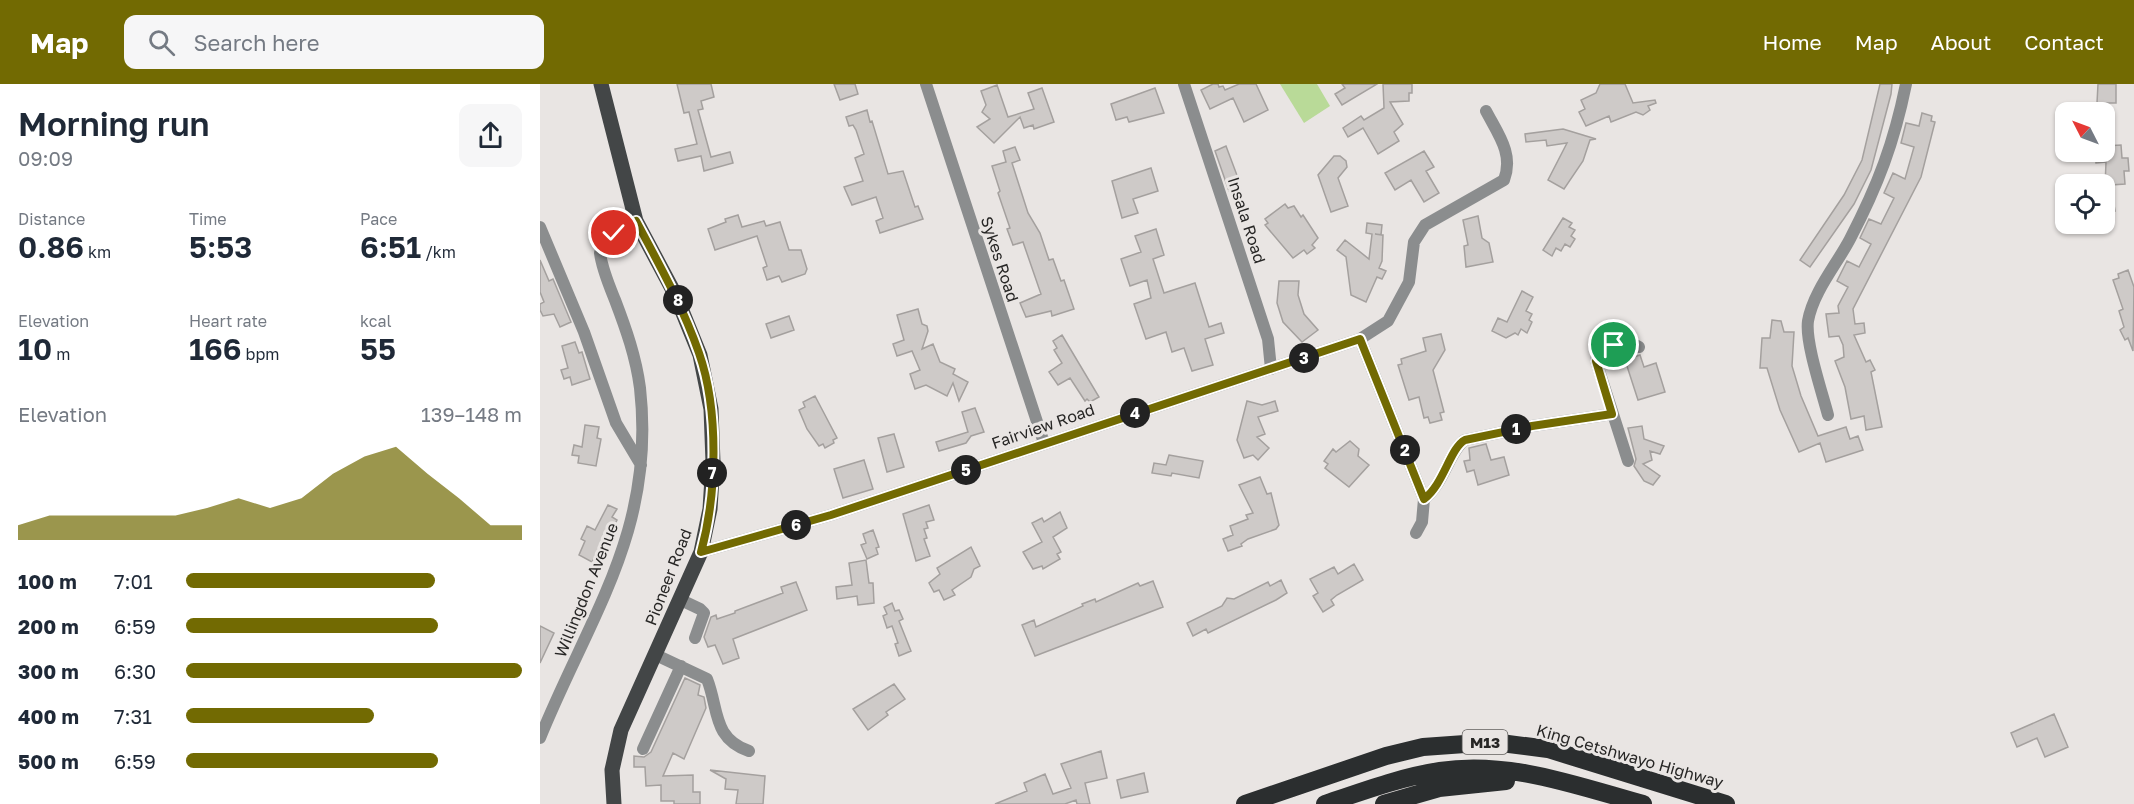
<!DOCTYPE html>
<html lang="en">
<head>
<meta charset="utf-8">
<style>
  :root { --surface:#fff; --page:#f6f6f7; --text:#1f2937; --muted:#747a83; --accent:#726a02 }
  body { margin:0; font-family:"Golos Text",sans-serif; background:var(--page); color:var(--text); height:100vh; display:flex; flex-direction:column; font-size:22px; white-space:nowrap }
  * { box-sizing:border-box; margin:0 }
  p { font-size:20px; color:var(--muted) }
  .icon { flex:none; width:33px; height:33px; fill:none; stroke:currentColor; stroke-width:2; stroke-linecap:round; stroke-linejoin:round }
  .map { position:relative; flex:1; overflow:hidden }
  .drawer { display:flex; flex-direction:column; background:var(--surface); width:540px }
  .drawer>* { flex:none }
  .needle { width:39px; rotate:312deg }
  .tools { position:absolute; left:1515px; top:18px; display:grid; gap:12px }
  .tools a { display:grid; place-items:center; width:60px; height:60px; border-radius:12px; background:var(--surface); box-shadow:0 2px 4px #0004; font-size:30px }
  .pin { position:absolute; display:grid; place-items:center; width:51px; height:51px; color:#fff; margin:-26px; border:3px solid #fff; border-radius:50%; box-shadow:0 2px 6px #0007 }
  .km { position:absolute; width:30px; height:30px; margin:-15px; border-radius:50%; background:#222; color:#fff; font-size:16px; line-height:30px; text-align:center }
  .round { display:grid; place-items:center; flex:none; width:63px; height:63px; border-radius:12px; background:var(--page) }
  .head { display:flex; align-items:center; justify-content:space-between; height:102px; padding:0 18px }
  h1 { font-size:33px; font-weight:600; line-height:45px }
  .stats { display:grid; grid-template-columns:repeat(3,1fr); gap:9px; height:102px; padding:6px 18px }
  .stats div { display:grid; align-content:center }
  .stats b { font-size:30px; font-weight:600 }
  .stats small { font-size:16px; font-weight:400 }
  .stats p { font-size:16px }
  .chart { height:168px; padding:12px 18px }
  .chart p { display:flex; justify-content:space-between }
  .chart svg { width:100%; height:108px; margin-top:6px; fill:var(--accent); opacity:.7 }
  ul { padding:0 18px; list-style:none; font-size:20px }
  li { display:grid; grid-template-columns:96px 72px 1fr; align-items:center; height:45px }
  li i { height:15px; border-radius:8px; background:var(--accent) }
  header { display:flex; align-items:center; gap:36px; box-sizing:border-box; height:84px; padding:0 30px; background:var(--accent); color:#fff }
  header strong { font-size:28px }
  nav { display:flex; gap:33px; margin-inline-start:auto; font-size:21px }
  .search { width:420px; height:54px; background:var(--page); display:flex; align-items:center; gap:15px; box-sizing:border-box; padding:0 21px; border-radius:12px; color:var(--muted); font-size:22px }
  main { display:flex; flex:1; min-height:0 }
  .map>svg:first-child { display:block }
</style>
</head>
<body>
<header>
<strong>Map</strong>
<div class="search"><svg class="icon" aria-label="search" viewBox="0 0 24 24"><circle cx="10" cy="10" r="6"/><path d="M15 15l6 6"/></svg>Search here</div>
<nav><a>Home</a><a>Map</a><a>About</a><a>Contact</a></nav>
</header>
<main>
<section class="drawer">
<div class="head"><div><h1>Morning run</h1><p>09:09</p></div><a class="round"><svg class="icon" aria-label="share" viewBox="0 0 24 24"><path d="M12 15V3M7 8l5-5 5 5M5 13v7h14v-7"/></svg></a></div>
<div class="stats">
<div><p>Distance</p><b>0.86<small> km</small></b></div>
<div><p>Time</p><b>5:53</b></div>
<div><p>Pace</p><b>6:51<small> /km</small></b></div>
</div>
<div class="stats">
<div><p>Elevation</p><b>10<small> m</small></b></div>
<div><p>Heart rate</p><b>166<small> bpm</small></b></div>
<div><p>kcal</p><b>55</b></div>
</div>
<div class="chart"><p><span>Elevation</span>139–148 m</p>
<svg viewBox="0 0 160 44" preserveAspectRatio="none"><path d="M0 44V38L10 34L20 34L30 34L40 34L50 34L60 31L70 27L80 31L90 27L100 17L110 10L120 6L130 17L140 27L150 38L160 38V44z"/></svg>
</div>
<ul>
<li><b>100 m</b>7:01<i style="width:74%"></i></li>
<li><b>200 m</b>6:59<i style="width:75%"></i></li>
<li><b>300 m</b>6:30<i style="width:100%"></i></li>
<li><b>400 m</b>7:31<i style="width:56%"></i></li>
<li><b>500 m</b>6:59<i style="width:75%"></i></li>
</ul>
</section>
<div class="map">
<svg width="1594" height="720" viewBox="0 0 1594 720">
  <rect width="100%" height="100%" fill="#e9e5e3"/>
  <!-- green -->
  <path fill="#b9da98" d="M740 0H777L790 22 764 39Z"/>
  <!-- building -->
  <path fill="#cecac8" stroke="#a4a09e" stroke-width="1.5" d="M137 0H171L174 13 161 17 163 25 158 26 171 73 190 68 193 79 164 87 161 72 138 77 135 65 157 60 149 28 144 29Z
    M294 0H315L318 10 300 16Z
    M673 0H678L679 3 683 2 685 6 699 0H716L728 26 704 38 693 14 670 25 661 6Z
    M802 0H837L802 21 795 10 805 4Z
    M843 0H872V9H869V17L850 18 863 40 854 48 859 57 838 70 823 44 808 53 803 44 821 32 824 36 844 24Z
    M1060 0H1085L1093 19 1115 16 1116 19 1108 22 1110 26 1103 31 1096 28 1071 38 1069 32 1046 42 1039 28 1045 25 1041 16 1056 9Z
    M1340 0H1352L1351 10 1331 86 1314 120 1270 183 1260 176 1304 111 1322 76Z
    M1558 0H1576V19H1557Z
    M457 1 468 33 494 25 488 9 502 4 514 38 494 45 493 41 484 44 480 33 454 59 437 43 450 35 442 28 446 21 441 7Z
    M615 4 624 29 589 38 587 33 576 36 571 20Z
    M327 26 330 38 332 37 348 90 363 87 375 123 378 122 383 135 340 149 336 137 343 134 336 113 312 121 304 103 323 97 315 74 324 70 316 46 313 41 309 42 306 33Z
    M1382 29 1392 32 1391 37 1395 38 1381 93 1313 225 1315 240 1324 239 1325 249 1314 251 1326 278 1330 276 1335 286 1331 288 1342 343 1326 346 1324 332 1311 335 1305 303 1295 277 1304 273 1303 261 1299 252 1289 253 1286 230 1299 229 1298 222 1308 203 1297 197 1307 177 1319 183 1331 160 1320 154 1329 135 1341 140 1354 114 1344 109 1353 89 1365 95 1374 63 1361 59 1366 39 1379 42Z
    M1023 45 1056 55 1050 56 1043 77 1024 105 1008 96 1027 59 1007 62 1006 56 986 58 985 50Z
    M1581 61 1582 74H1588L1589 87H1584L1585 100 1571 101 1575 127 1564 128 1566 78 1556 79 1555 68H1564V62Z
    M686 62 698 94 695 95 698 104 689 107 675 67Z
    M475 63 480 76 472 79 488 129 500 149 509 176 513 175 521 197 524 196 534 225 512 232 511 227 486 233 480 219 501 210 483 158 473 161 467 145 470 144 458 109 460 107 452 82 466 78 463 67Z
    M884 67 894 83 886 87 899 109 884 118 871 96 855 106 845 89Z
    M794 72H800L806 77 807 83 798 94 808 122 791 128 778 91Z
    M611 84 618 107 593 115 598 129 582 134 572 97Z
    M745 120 748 124 754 122 761 133 763 131 778 154 772 161 775 164 767 170 764 166 753 174 725 141 728 139 725 135Z
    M198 131 202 143 224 137 226 142 240 138 249 166H261L267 185 265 190 242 198 239 192 227 196 223 184 227 182 217 152 175 166 168 145 186 138 185 135Z
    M938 132 942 154 949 159 953 178 926 183 924 162 928 161 923 136Z
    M1023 134 1032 139 1029 143 1035 146 1031 152 1035 155 1030 163 1025 160 1021 167 1016 164 1012 172 1003 166Z
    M827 139 842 141 841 151 835 150 843 151 842 177 839 184 846 187 842 195 837 193 826 218 811 211 806 173 797 166 805 156 829 175 832 150 826 149Z
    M616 145 624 171 613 175 624 209 655 199 669 243 681 239 684 249 665 255 673 281 652 287 644 264 632 268 626 248 606 255 594 220 611 214 607 196 590 202 581 175 601 168 595 152Z
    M0 176 9 197 13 195 31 238 20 243 14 230 3 232 0 226V220L4 218 0 208Z
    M1588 186 1594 203 1593 267 1588 254 1585 256 1580 246 1584 243 1579 227 1583 225 1573 196 1579 194 1578 190Z
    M739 197H759L758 211 764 230 778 246 762 258 743 238 737 219Z
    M982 207 993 213 986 227 992 230 989 236 992 238 987 249 981 245 978 251 975 249 966 254 952 247 958 234 967 238Z
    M378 225 382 240 387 242 388 247 382 265 393 260 400 278 415 285 413 290 428 298 419 317 413 299 407 312 386 301 375 305 370 290 380 286 372 267 357 272 353 260 364 256 357 231Z
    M249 232 254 246 231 254 226 240Z
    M1232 236 1241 237 1244 248H1254L1252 282 1261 312 1278 352 1306 343 1310 355 1318 352 1323 366 1286 378 1280 359 1259 368 1240 326 1227 284H1220L1222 254H1230Z
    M901 250 905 266 893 286 904 328 900 329 902 336 890 339 888 333 884 334 879 313 869 316 858 281 862 280 861 275 886 267 883 254Z
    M522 251 559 313 550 318 547 315 545 317 530 294 518 301 509 288 522 279 514 266 517 264 513 257Z
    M35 258 39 269 42 268 50 295 32 301 30 293 24 295 21 286 28 284 22 262Z
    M1100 271 1104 283 1116 279 1125 308 1098 316 1085 276Z
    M275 312 297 354 293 356 294 359 285 364 283 360 279 362 267 345 259 326 265 323 263 318Z
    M707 317 722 321 735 317 738 327 718 333 725 350 717 353 729 364 718 376 713 371 704 374 697 356Z
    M435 324 444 348 431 352 426 359 399 367 396 358 428 348 422 328Z
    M45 341 59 343 57 354 61 355 56 382 38 379 39 372 32 371 34 361 42 363Z
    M1102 342 1104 355 1124 362 1120 370 1110 367 1112 376 1103 380 1120 392 1113 401 1104 397 1094 382 1096 375 1088 344Z
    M354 350 364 383 347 388 338 354Z
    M810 357 819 365 818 372 829 381 809 403 785 384 788 380 784 377 793 365 796 368Z
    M946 360 951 376 964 373 969 391 938 401 934 386 927 388 924 377 930 376 929 364Z
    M629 371 663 377 659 394 632 389 631 392 612 389 614 379 626 381Z
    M324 376 333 405 303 414 294 385Z
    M720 393 727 410 731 409 739 441 736 445 708 455 701 460 702 462 688 467 683 455 693 451 690 442 708 435 706 431 713 429 699 401Z
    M68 421 77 425 72 433 77 436 72 446 75 448 64 472 57 468 52 478 39 471 45 457 41 455 47 442 55 446Z
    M389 421 394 436 386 438 388 444 384 445 387 454 384 455 390 472 376 477 363 430Z
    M520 428 527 444 513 453 521 468 517 470 520 475 503 485 502 482 493 485 483 468 502 458 492 439 502 434 504 438Z
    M333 446 339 463 336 464 338 470 327 475 321 461 326 459 323 450Z
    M431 463 440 482 434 485 431 493 412 506 415 511 404 516 399 506 394 508 389 499 400 490 397 484Z
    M326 476 329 499H333L334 519 318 521 317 512 297 515 296 503 312 501 309 479Z
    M814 480 823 496 797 511 791 516 794 521 783 528 773 512 778 509 770 495 794 483 798 490Z
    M741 496 747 509 736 516 668 549 666 545 653 552 647 539 682 522 687 514 694 515 728 498 730 502Z
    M613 497 623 523 495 572 482 541 494 536 496 543 543 522 542 520 555 515 556 518 598 499 600 502Z
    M256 498 267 526 193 555 199 574 183 580 175 561 168 563 164 553 171 533 176 531 177 535 195 529V527L243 509 241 503Z
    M352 519 355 527 359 526 363 535 359 537 371 567 359 572 355 560 358 559 352 542 347 544 343 532 347 530 344 523Z
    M0 542 14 549 0 579Z
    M145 594 160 601 158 611 164 613 166 624 144 675 133 669 123 692 153 691V708H160V720H134V717H121V701L106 702 105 683H94V672L104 673 111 668Z
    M354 600 365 615 346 628 348 631 328 646 313 625Z
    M1514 630 1528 663 1505 673 1497 654 1477 663 1471 649Z
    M561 667 567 694 545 699 550 720H537L536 716 525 720H455L487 707 484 699 505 690 513 710 531 704 521 680Z
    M170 686 225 692 223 720H196L198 706 185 705 186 695Z
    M604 689 608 708 581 714 577 696Z"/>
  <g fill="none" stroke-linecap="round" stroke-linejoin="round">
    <!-- minor -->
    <path stroke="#8b8d8e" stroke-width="12" d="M386 0 504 359
      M644 0 728 255 731 285
      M0 143 44 248 76 339 101 381
      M1288 331C1282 308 1265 258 1268 237 1273 208 1297 180 1310 155 1338 101 1354 59 1366 0
      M1088 377 1056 277C1059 261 1086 254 1099 263
      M884 415C904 400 910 365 925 356L992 342 1072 330
      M876 449 882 438 884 415 820 255 848 237 869 198 874 158 885 141 964 96C974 70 958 50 946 27
      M161 468 291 431 820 255
      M141 516 160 525 164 529 155 554
      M116 571 167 595C179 625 172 654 209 667
      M0 654C50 531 116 446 100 304 96 273 86 245 75 216 69 201 62 185 60 169L67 154 96 137
      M103 665 141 582"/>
    <!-- major -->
    <path stroke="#434647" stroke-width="15" d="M61 0 96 137 136 212 160 271 171 325 173 378 170 425 161 468 81 646 72 686 74 720"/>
    <!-- highway -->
    <path stroke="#2b2e2f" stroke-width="18" d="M705 720 846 672 883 663 953 658 1008 665 1186 720
      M785 720C823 707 861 693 900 687 968 676 1038 702 1103 720
      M844 720 899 704 966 697"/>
  </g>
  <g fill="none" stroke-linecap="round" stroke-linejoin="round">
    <!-- route casing -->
    <g stroke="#fff" stroke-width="12">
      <path id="route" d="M74 149 96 137C119 180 143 223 159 269 179 326 177 410 161 468L291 431 820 255 884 415C904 400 910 364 925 356L992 342 1072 330 1056 277 1062 266 1074 261"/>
    </g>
    <!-- route -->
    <use href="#route" stroke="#726a02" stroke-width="8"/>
  </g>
  <g text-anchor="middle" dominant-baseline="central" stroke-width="6" stroke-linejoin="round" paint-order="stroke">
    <!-- shield labels -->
    <rect fill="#e9e5e3" stroke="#615f5e" stroke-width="1.5" x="922.5" y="646" width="45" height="24" rx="4.5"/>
    <g font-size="15" font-weight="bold" fill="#272625">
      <text x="945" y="658">M13</text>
    </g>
    <!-- street labels -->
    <g font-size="16" fill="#272625" stroke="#e9e5e3">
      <text transform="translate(707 136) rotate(72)">Insala Road</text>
      <text transform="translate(460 175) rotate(72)">Sykes Road</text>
      <text transform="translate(503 342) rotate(-19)">Fairview Road</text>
      <text transform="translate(128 493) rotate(-69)">Pioneer Road</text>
      <text transform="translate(46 506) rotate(-68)">Willingdon Avenue</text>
      <text transform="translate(1090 672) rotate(16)">King Cetshwayo Highway</text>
    </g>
  </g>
</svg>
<div class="tools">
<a><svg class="needle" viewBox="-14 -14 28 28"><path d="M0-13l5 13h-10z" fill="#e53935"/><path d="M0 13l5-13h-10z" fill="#747a83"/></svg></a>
<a><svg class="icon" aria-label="locate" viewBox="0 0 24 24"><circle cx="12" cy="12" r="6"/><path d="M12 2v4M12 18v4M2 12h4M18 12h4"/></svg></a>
</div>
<div class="pin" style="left:1074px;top:261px;background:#1e9e55"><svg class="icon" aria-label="arrive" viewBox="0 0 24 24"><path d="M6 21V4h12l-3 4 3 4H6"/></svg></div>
<div class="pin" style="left:74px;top:149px;background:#d93025"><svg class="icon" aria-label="check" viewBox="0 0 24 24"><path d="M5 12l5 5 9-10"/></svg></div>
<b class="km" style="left:976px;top:345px">1</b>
<b class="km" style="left:865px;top:366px">2</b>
<b class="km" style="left:764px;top:274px">3</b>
<b class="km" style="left:595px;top:329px">4</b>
<b class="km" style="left:426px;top:386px">5</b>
<b class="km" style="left:256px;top:441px">6</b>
<b class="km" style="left:172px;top:389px">7</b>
<b class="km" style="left:138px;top:216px">8</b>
</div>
</main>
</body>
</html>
